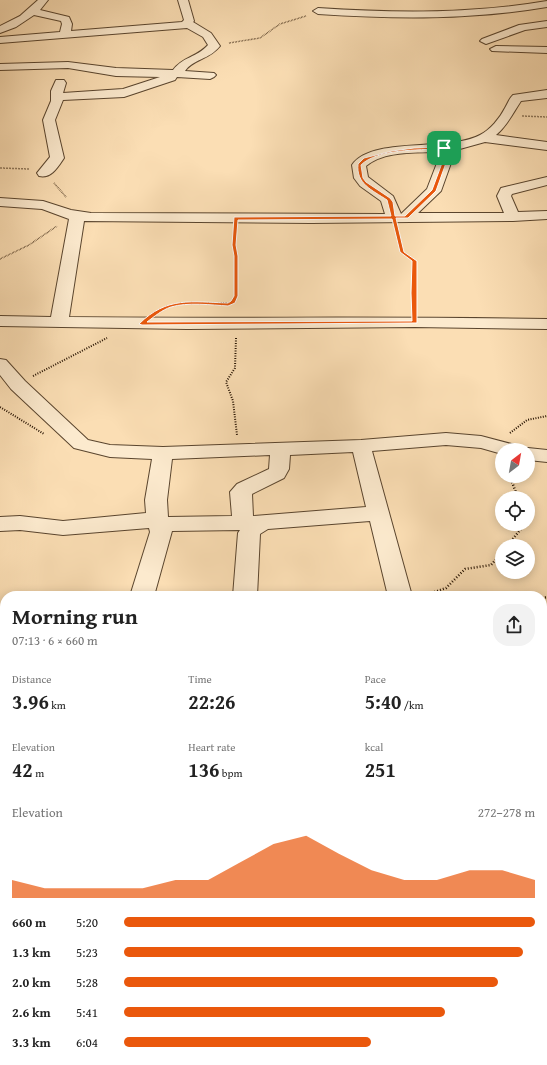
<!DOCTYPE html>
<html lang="en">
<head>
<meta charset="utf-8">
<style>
  :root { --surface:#fff; --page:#f2f2f2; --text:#222; --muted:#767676; --accent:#ea580c }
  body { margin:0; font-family:"Gentium Book Plus",serif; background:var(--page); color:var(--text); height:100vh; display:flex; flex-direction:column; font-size:15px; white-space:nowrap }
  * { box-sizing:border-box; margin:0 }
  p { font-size:13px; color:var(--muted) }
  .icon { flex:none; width:22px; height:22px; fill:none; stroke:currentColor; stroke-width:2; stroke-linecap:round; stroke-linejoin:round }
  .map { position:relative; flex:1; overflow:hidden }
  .sheet { position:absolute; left:0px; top:591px; width:547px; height:474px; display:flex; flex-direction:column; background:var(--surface); border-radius:16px 16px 0 0; box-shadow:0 2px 10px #0003 }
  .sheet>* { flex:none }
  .needle { width:26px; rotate:31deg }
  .fabs { position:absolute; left:495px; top:443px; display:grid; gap:8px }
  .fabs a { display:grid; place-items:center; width:40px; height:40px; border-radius:50%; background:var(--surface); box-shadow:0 2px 10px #0003; font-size:20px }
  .pin { position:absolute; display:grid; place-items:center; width:34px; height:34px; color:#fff; margin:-17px; border-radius:8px; box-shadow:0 2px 6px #0006 }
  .round { display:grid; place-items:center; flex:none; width:42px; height:42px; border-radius:16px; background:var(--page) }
  .head { display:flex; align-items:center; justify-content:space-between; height:68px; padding:0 12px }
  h1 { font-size:22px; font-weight:600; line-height:30px }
  .figures { display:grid; grid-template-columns:repeat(3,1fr); gap:6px; height:68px; padding:4px 12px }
  .figures div { display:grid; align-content:center }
  .figures b { font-size:20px; font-weight:600 }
  .figures small { font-size:11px; font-weight:400 }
  .figures p { font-size:11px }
  .chart { height:112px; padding:8px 12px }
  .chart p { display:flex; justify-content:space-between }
  .chart svg { width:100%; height:72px; margin-top:4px; fill:var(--accent); opacity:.7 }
  ul { padding:0 12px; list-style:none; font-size:13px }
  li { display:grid; grid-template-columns:64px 48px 1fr; align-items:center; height:30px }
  li i { height:10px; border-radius:5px; background:var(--accent) }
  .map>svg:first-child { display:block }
</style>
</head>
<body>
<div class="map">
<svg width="547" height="1065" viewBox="0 0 547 1065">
  <rect width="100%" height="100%" fill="#fbdeb4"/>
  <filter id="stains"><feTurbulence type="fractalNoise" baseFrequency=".005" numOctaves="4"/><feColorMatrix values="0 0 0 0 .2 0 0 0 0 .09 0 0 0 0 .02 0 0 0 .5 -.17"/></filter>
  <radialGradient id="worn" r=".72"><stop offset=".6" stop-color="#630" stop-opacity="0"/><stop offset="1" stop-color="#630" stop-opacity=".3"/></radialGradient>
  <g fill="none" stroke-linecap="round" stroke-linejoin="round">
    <!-- minor casing -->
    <g stroke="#5a452e" stroke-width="2">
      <path id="minor" d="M38 0H48L40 10 69 17 72 24 71 31 182 22 184 20 178 0H188L194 21 193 22 211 33 220 46C209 60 193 59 185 71L214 73 216 75 214 77 210 79 177 77 175 80 124 97 63 100 55 120 64 158C58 167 51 179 39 176L37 173 50 157 43 120 51 101V91L56 80H64L66 83 63 93 123 89 160 77 116 76 68 68 0 70V64L68 62 116 68 173 70C184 56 196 58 208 45L203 37 187 28 0 43V37L60 32 62 24 61 21 34 15 16 27 0 33V26L20 16Z
        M547 1V7C471 20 395 19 318 14L313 11 318 8C395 13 471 14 547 1Z
        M547 21V27L525 30 486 44 480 41 482 39 519 25Z
        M496 46 547 47V53L492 51 490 49Z
        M547 90V98L521 101C513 113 507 126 496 135L547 142V150L485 142 449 152 451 163 441 191 418 213H504L497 196 501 188 547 177V185L512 194 511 196 518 212 547 211V219L513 221 311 223 84 221 69 317C228 319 388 316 547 319V329L415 327 187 329 0 326V316L51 317 69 219 42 209 0 206V198L43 201 71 210 91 213 385 214 381 201 360 186 354 178 352 165C372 136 449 152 480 135 490 130 500 118 505 108 508 103 509 99 513 95ZM436 152 437 163 427 189 401 214 393 196 368 177 366 166C384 151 413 153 436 152Z
        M0 359 6 360 25 381 88 440 110 445 163 447 361 440 446 433 481 436 519 446 522 449 528 448 547 450V462L528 460V450H502V454L481 448 446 445 372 451 412 596H388L370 521 268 529 260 534 257 596H233L238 533 240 530 172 531 154 596H130L150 532 149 528 63 535 20 530 0 531V517L20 516 63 521 146 513 145 500 152 459 110 457 74 448 11 389 0 375ZM353 452 366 507 253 516 252 494 284 478 289 469 290 455ZM270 455 269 469 237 484 230 492 232 516 168 517 167 500 172 459Z
        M5 713V735L0 736V714Z
        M547 1007V1039L542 1041V1009Z
        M414 1060H460L458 1065H412Z"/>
    </g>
    <!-- highway casing -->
    <g stroke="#251201" stroke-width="2">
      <path id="highway" d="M547 747V769L542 770V748Z
        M5 850V876L0 877V851Z"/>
    </g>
    <!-- path-far3 -->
    <path stroke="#251201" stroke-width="1.5" stroke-dasharray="0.5 1" stroke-linecap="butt" d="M229 43 260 38 280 24 306 16
      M522 116 547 117
      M0 168 29 169
      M54 183 66 197
      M235 231C234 248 236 265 236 282
      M397 232 402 252 414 261V282
      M0 259 29 245 57 226"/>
    <!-- path-far2 -->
    <path stroke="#251201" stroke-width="2" stroke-dasharray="1 1.5" stroke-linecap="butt" d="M414 281V308
      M166 307 184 303H232L236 296V281
      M236 338 235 368 226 382 233 401 237 435
      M33 376 107 338
      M0 407 44 434
      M510 433 527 420 547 416
      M509 476 512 483"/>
    <!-- path-far1 -->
    <path stroke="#251201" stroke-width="2.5" stroke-dasharray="1 2" stroke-linecap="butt" d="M512 482 518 498
      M528 511 531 516 528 521
      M507 546 525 524
      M428 595 459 596
      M423 596 446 588 465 569 491 565 502 553
      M542 598 547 597"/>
    <!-- path -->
    <path stroke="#251201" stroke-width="3.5" stroke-dasharray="1.5 2.5" stroke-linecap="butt" d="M0 768 5 769"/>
    <!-- minor -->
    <use href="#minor" fill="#fceace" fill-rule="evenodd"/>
    <!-- highway -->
    <use href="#highway" fill="#fbdeb4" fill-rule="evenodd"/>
  </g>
  <!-- route -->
  <path fill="#ea580c" stroke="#fff" fill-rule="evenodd" d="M444 147 446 148 443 151 446 163 436 191 408 218H396L404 252 417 261V323L142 325 139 324C167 296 192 302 228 303L231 301 234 296V256L232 245 234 217 391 216 387 200C372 190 356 184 358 164L364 158 392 151 414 148ZM441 149 439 151 442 163 432 190 405 216H395L393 202 390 198 366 182 363 178 361 165C377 149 419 150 441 149ZM392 219 400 252 412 261 411 293 412 321 147 322C155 316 162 310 171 307 187 302 212 305 228 306L235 303 238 296V256L236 245 238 220Z"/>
  <rect width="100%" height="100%" filter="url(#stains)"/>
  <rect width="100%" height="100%" fill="url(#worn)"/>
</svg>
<div class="fabs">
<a><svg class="needle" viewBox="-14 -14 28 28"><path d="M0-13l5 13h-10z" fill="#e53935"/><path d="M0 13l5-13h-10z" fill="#767676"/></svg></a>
<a><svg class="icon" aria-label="locate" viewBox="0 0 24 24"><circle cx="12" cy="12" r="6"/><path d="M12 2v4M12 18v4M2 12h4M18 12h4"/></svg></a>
<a><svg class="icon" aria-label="layers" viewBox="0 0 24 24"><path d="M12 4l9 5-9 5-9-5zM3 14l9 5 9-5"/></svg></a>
</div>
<div class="pin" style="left:444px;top:148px;background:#1e9e55"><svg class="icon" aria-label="arrive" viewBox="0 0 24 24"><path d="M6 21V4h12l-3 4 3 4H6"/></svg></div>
<section class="sheet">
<div class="head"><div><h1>Morning run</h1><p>07:13 · 6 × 660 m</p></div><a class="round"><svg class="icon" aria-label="share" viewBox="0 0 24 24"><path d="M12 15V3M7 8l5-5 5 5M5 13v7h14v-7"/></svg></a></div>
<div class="figures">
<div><p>Distance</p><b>3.96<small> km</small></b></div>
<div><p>Time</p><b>22:26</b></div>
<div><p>Pace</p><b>5:40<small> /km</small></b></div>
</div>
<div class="figures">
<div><p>Elevation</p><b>42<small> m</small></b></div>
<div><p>Heart rate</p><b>136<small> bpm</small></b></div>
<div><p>kcal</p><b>251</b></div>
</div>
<div class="chart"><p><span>Elevation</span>272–278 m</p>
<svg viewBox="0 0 160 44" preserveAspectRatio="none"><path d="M0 44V33L10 38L20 38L30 38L40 38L50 33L60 33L70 22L80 11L90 6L100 17L110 27L120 33L130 33L140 27L150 27L160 33V44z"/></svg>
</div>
<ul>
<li><b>660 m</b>5:20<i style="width:100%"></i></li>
<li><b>1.3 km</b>5:23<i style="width:97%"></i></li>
<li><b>2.0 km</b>5:28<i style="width:91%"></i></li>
<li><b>2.6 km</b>5:41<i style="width:78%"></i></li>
<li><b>3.3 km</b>6:04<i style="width:60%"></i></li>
</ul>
</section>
</div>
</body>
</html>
